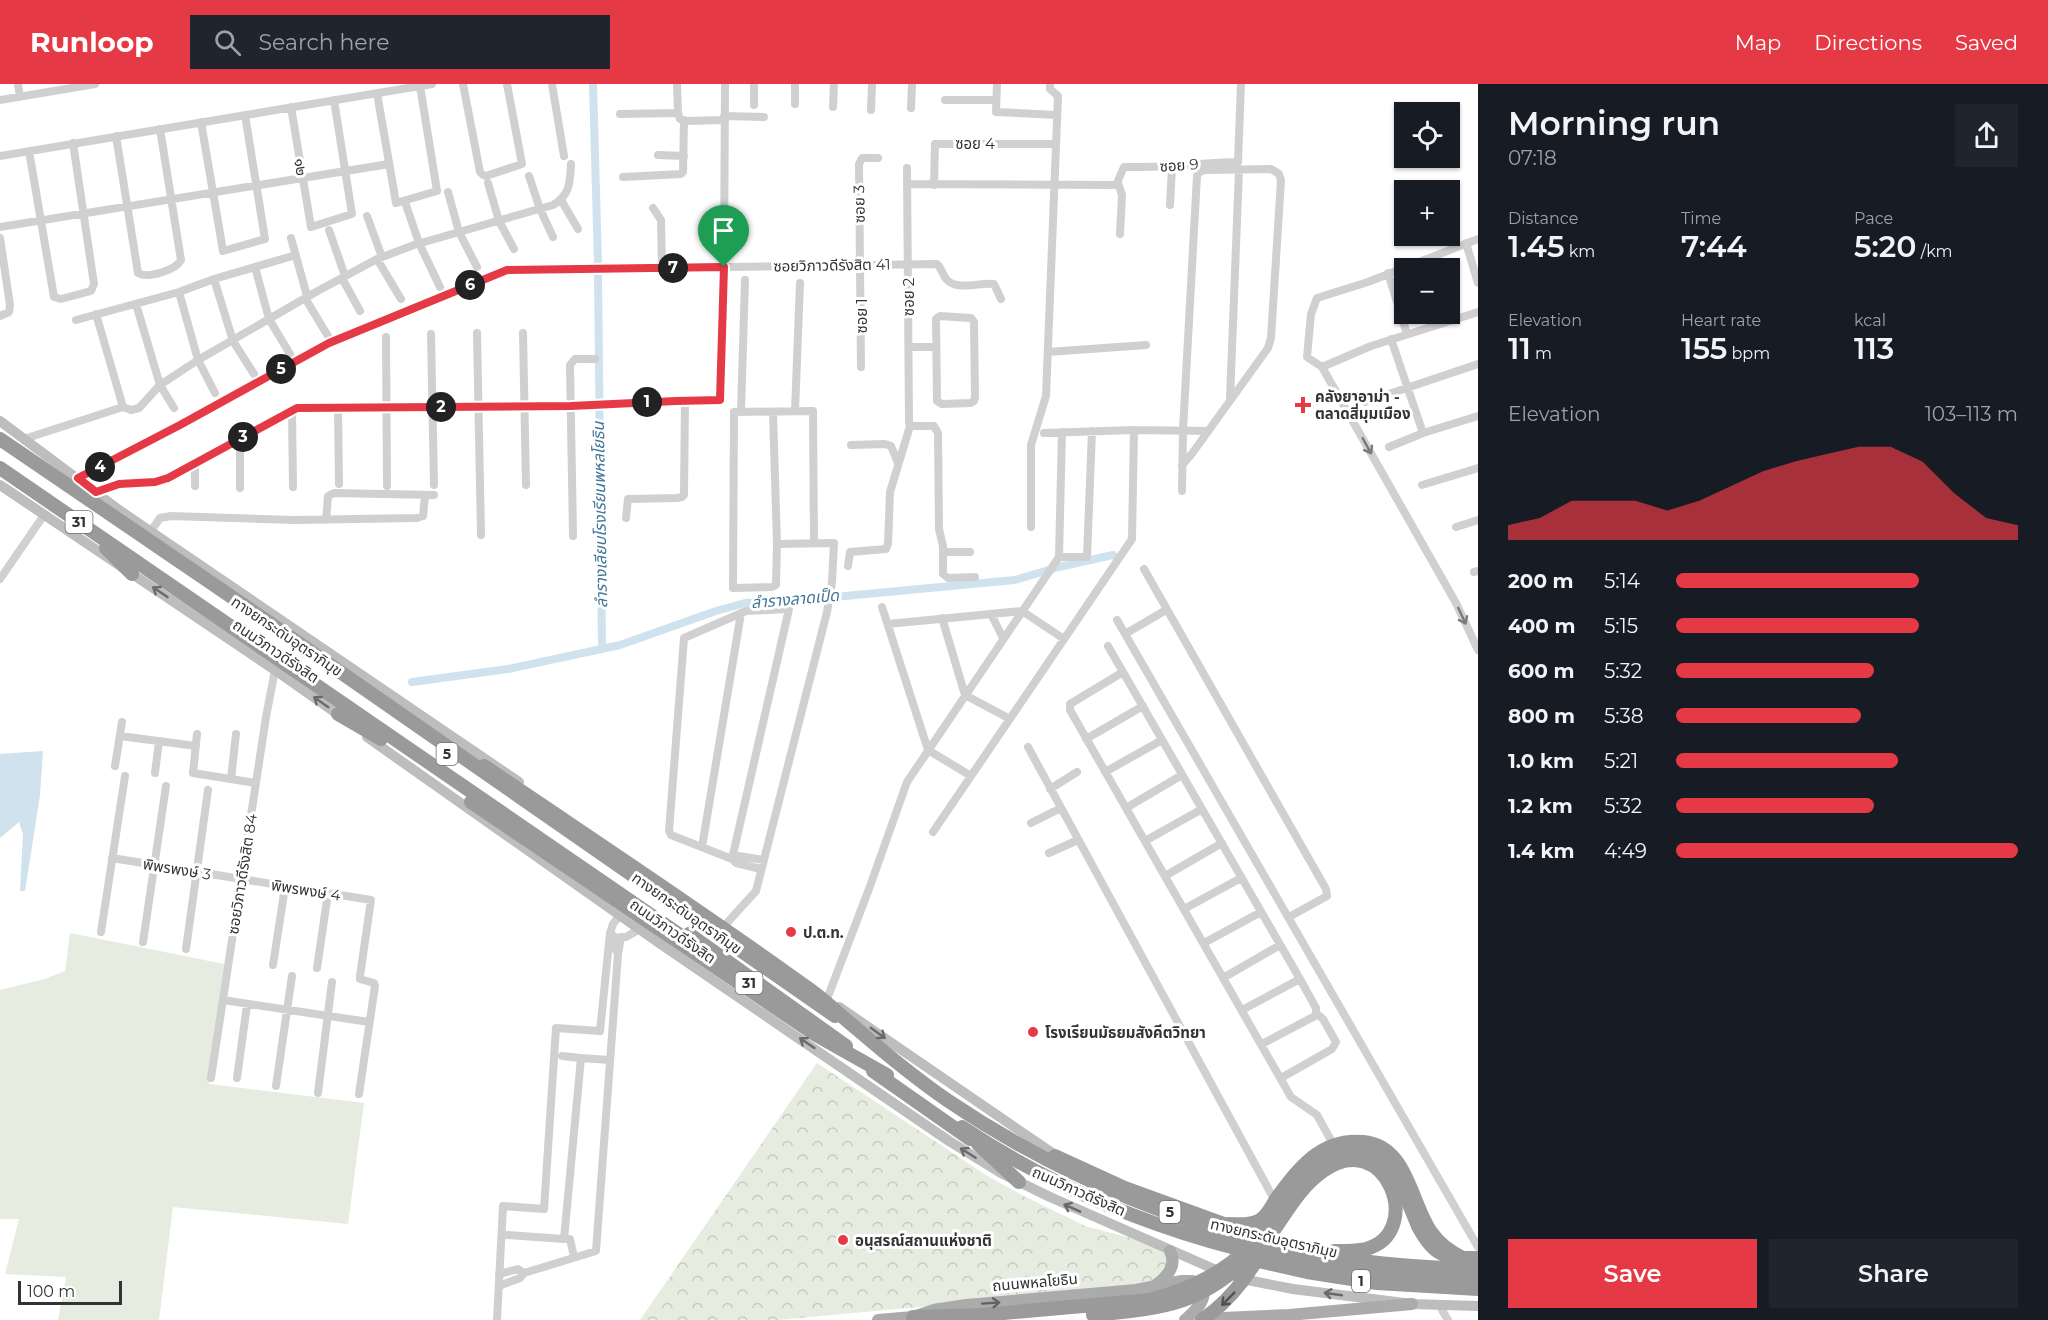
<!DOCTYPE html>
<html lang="en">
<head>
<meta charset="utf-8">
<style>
  :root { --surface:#171b24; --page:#20242c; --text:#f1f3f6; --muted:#9ea1a6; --accent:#e63946 }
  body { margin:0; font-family:Montserrat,"Noto Sans Thai",sans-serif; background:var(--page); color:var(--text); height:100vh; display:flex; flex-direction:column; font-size:22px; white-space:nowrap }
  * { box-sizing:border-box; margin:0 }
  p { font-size:20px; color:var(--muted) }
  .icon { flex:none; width:33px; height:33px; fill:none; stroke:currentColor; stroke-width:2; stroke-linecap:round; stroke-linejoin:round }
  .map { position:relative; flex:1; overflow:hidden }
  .details { display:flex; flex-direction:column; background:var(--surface); width:570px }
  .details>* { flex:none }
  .buttons { position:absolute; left:1394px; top:18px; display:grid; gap:12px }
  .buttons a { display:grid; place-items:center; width:66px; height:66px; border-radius:0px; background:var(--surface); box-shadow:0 2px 4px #0004; font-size:30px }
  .scale { position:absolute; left:18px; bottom:15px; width:104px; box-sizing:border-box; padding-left:6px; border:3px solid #333; border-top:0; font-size:16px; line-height:21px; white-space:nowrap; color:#333; -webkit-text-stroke:4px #fff; paint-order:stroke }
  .pin { position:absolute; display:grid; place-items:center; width:51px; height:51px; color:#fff; margin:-62px -26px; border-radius:50% 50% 50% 0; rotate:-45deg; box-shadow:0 0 6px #0007 }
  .pin .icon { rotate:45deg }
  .km { position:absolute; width:30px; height:30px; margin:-15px; border-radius:50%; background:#222; color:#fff; font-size:16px; line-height:30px; text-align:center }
  .round { display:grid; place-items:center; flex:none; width:63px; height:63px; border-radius:0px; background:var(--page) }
  .summary { display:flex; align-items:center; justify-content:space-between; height:102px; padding:0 30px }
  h1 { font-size:33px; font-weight:600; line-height:45px }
  .metrics { display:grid; grid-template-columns:repeat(3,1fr); gap:9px; height:102px; padding:6px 30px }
  .metrics div { display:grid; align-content:center }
  .metrics b { font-size:30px; font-weight:600 }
  .metrics small { font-size:16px; font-weight:400 }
  .metrics p { font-size:16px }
  .chart { height:168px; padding:12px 30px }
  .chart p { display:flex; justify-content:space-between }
  .chart svg { width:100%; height:108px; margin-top:6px; fill:var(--accent); opacity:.7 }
  .action { display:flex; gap:12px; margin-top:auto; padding:12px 30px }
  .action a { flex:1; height:69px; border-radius:0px; background:var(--accent); color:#fff; font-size:24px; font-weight:600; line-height:69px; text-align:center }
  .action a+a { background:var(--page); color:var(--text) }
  ul { padding:0 30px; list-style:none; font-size:20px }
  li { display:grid; grid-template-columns:96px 72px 1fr; align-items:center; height:45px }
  li i { height:15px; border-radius:8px; background:var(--accent) }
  header { display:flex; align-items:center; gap:36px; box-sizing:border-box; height:84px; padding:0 30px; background:var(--accent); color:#fff }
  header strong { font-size:28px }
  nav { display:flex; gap:33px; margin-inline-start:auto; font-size:21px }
  .search { width:420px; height:54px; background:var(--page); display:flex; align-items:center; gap:15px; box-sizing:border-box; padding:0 21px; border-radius:0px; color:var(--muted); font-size:22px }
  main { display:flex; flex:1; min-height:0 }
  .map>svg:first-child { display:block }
</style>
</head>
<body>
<header>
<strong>Runloop</strong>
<div class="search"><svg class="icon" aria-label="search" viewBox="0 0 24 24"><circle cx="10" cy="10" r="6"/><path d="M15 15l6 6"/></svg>Search here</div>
<nav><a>Map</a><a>Directions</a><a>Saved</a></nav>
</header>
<main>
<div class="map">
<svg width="1478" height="1236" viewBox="0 0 1478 1236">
  <defs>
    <pattern id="park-crowns" width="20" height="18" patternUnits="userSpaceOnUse" patternTransform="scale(1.5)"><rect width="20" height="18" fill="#e6ecdf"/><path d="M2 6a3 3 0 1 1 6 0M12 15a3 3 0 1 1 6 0" fill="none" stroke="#c6cbc0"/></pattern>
  </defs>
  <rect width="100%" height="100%" fill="#fff"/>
  <!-- grass -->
  <path fill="#e6ecdf" d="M70 849 224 880 209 1000 364 1019 348 1140 173 1123 159 1236H58L66 1193 5 1190 19 1135H0V906L45 895 65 887Z"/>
  <!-- park -->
  <path fill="url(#park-crowns)" d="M817 979 989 1093 1022 1111 1085 1142 1127 1153 1149 1156 1171 1174 1167 1192 1150 1202 777 1236H640Z"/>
  <!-- water -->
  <path fill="#cfe2ee" d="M43 667 40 711 25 807H20L23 750 19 738 0 754V670Z"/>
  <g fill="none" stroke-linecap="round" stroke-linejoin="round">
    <!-- canal -->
    <path stroke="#cfe2ee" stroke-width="8" d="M593 0 598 179
      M598 190 602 565
      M412 598 508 585 620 561 716 527 745 519 845 512 1015 496 1059 483 1113 471"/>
    <!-- street -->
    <path stroke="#d0d0d0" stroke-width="8" d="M18 0 20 13
      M463 0 480 88 483 91 486 92 522 80 507 0
      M552 0 564 72
      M677 0 678 29 680 35 686 37 724 36
      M997 0 996 28 1057 31
      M377 9 396 119 437 107 420 2
      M0 16 95 0
      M945 16H996
      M795 20V0
      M754 21V0
      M291 23 311 143 352 130 334 16
      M833 23 834 0
      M911 24 912 0
      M871 26 872 0
      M620 30 678 29
      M724 32 764 33
      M201 38 223 167 265 155 245 31
      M116 52 138 189C148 195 176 186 181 176L160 45
      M29 67 54 213 61 215 91 207 94 200 73 59
      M658 71 684 72
      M0 72 432 0
      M529 92 540 125 553 153
      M623 93 681 90 683 88 684 36
      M488 99 499 137 514 165
      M1118 99 1122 111 1120 150
      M908 100 1116 101 1124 83C1163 84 1200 79 1238 78L1241 0
      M934 101 935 60H1055
      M448 108 459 148 477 183
      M561 116 578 145
      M406 121 419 159 440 203
      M1170 121 1172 83
      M653 124 661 136 662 184
      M367 132 382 173
      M0 143 389 80
      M329 146 345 192
      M0 154 10 221 9 228 0 232
      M291 154 307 212
      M1478 155 1368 198 1317 214 1311 230 1307 273 1322 283 1456 519 1478 566
      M1466 159 1478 199
      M377 175 401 215
      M255 183 269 235 290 270
      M1388 189 1407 250
      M342 194 360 227
      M214 195 233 257 254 290
      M179 208 198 276 215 309
      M305 214 328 252
      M136 220 160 301 174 324
      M96 230 123 323
      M940 232 971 234 974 238 975 313 974 317 971 319 942 320 937 317 936 235Z
      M76 236 179 208 214 195 296 171
      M477 249 481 451
      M523 249 526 401
      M431 250 434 401
      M386 253 387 402
      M1391 255 1423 349
      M909 263H936
      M1048 268 1146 261
      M861 283 859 80 862 74H878
      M1322 283 1371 262 1478 228
      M1230 315 1239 86
      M1365 318 1478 280
      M338 324 339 400
      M292 327 293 403
      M795 327 800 199
      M741 328 745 196
      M773 328 777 460 776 501 772 503 733 504 734 328 813 327 814 459
      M910 342H934L938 349 939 445 943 462V490L948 494 975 493
      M1044 349 1134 346 1208 347
      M24 355 123 323 131 326 139 324 160 301 198 276 314 209 377 175 414 161 553 121C570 111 570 99 571 80
      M240 355V404
      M851 361 885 360 891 362 898 379
      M1389 363 1423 349 1478 332
      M195 380V402
      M78 394 180 341 329 259 507 186 937 180C942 184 942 191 947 196 958 207 980 198 994 200L1001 215
      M1422 401 1478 384
      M1182 407 1183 346 1197 92 1199 88 1205 86 1271 85 1279 90 1281 96 1271 254 1268 264 1191 371 1182 381
      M96 408 119 400 155 398 168 394 297 324 571 322 676 317H720L724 183 725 0
      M626 434 628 415 677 414 682 413 684 411 685 317
      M326 436 328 412 334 409 434 411
      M1031 443V361L1046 312 1058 12 1050 5V0
      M1456 443 1478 436
      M151 447 160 434 171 432 294 436 417 434 423 432 425 411
      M573 452 570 281 575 275H595
      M943 468H970
      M1059 473H1087L1092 347
      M848 482 850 468 886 465 888 460 890 408 910 342 909 338 907 84
      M1144 485 1326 805 1327 812 1289 833
      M1474 488 1478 487
      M0 495 44 431
      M882 523 928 666 971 692
      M789 525 732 775 671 751 669 747 684 554 746 527Z
      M991 530 1003 554
      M942 534 965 611 1010 635
      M1117 536 1478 1163
      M888 540 1022 527 1064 555
      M1125 550 1166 526
      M1108 562 1300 895 1316 924V929L1323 935 1336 958 1332 965 1281 994
      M1123 588 1070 620V626L1291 1013 1317 1031 1333 1060
      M197 650 193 689 256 699
      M120 652 196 662
      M1086 655 1143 622
      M1028 663 1275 1117
      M115 682 122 638
      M1105 688 1162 656
      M155 689 159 657
      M231 695 236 650
      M1050 705 1077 688
      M1126 724 1182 691
      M1031 739 1061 724
      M933 748 1132 455 1134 346
      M1145 757 1202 725
      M702 763 741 529
      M1049 769 1078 756
      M112 774 371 816 360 892V895L374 899 375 902 359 1010
      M761 785 736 779 732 775 739 772 764 776
      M1165 792 1222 759
      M1184 825 1241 794
      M620 831 613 840 610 849 616 854 626 853 640 845
      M726 840 756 807 827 528 832 498 834 459 777 460
      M101 848 125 692
      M616 854V866L618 870 621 853
      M143 858 166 702
      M1204 859 1261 828
      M186 865 208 706
      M273 881 285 803
      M317 884 328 809
      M1223 894 1280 861
      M827 915 869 805 907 698 1059 473 1062 348
      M223 916 369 938
      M1242 926 1300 895
      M1262 960 1315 932 1316 929
      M562 972 581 974
      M211 994 266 633 275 586
      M237 994 247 921
      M276 1002 292 892
      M318 1009 332 898
      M508 1151 564 1155
      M574 1173 570 1155H564L581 974 610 976
      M499 1190 518 1185 524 1189
      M499 1202 520 1194 524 1189 596 1167 618 870
      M1439 1221 1448 1236
      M497 1236 503 1122 544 1125 556 944 600 947 610 849"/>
    <!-- secondary -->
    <path stroke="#bdbdbd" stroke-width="10" d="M0 337 119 426 519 698
      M0 401 275 586 343 634
      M367 653 659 859 949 1057 1001 1089 1050 1113 1223 1189
      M839 923 1061 1075
      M1237 1194 1293 1205 1412 1220 1478 1222"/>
    <!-- primary -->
    <path stroke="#ababab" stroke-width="12" d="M1157 1200C1168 1192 1177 1181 1170 1167
      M1201 1235 1289 1231 1412 1220
      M878 1236 913 1233 934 1226 966 1221 1136 1206 1182 1197H1192L1203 1201C1207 1217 1196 1226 1185 1236"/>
    <!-- highway -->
    <path stroke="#9a9a9a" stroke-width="14" d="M0 355 264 535 835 932
      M0 384 693 860
      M106 464 132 490
      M338 630 381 655
      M689 850 846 962
      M873 987 970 1055
      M978 1060 1019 1098
      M1055 1072 1125 1104 1235 1144
      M1228 1140C1238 1140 1251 1142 1260 1136 1267 1132 1272 1122 1276 1115 1299 1084 1321 1054 1363 1058 1408 1062 1410 1118 1431 1148 1439 1160 1450 1168 1463 1174
      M1418 1142C1434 1173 1445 1174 1478 1174
      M1270 1152C1286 1129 1300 1103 1323 1087 1386 1042 1426 1149 1366 1165 1356 1167 1344 1167 1334 1167
      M1246 1174 1307 1188 1377 1199 1478 1205
      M913 1233 981 1231"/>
    <!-- highway-bridge -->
    <path stroke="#9a9a9a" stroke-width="14" d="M484 682C593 756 703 828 809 905 826 917 841 932 857 945 886 970 915 994 947 1016 1061 1093 1194 1149 1330 1172 1378 1181 1429 1184 1478 1185
      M471 718 816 951 887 991
      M962 1043C1113 1144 1297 1194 1478 1197
      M981 1231 1150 1216C1188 1206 1226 1188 1253 1159 1270 1141 1282 1119 1297 1100 1320 1072 1362 1049 1390 1085 1403 1101 1410 1124 1418 1142
      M1093 1231C1164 1224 1204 1221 1256 1166
      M1202 1236C1227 1219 1244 1198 1259 1172"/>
  </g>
  <!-- one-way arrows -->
  <defs><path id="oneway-shaft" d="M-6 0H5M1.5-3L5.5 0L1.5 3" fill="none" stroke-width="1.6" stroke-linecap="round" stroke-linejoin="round" transform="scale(1.5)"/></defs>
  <g stroke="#7a7a7a">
    <use href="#oneway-shaft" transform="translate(1367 362) rotate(61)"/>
    <use href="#oneway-shaft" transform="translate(1462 532) rotate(65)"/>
  </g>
  <g stroke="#6a6a6a">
    <use href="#oneway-shaft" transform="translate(160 508) rotate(-146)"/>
    <use href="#oneway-shaft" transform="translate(321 618) rotate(-145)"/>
    <use href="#oneway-shaft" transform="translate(878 949) rotate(36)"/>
    <use href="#oneway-shaft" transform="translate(807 959) rotate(-146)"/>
    <use href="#oneway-shaft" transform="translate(968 1069) rotate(-148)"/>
    <use href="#oneway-shaft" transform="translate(1072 1124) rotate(-156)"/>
    <use href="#oneway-shaft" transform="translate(1333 1210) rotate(-172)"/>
  </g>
  <use stroke="#525252" href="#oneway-shaft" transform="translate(1228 1215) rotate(135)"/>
  <use stroke="#636363" href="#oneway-shaft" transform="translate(991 1219) rotate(-4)"/>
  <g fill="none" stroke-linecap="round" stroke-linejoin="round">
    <!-- route casing -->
    <g stroke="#fff" stroke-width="12">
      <path id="route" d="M724 183 720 316 676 317 571 322 297 324 168 394 155 398 119 400 96 408 78 394 180 341 329 259 507 186Z"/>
    </g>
    <!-- route -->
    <use href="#route" stroke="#e63946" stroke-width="8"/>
  </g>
  <!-- markers -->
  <g fill="#e63946" stroke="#fff" stroke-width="2">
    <path d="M1300 312h6v6h6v6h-6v6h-6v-6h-6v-6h6z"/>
    <circle cx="791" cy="848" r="6"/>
    <circle cx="1033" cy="948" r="6"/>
    <circle cx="843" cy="1156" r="6"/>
  </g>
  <g text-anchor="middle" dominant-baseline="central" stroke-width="6" stroke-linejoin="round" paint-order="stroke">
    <!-- shield labels -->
    <g fill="#fff" stroke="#707070" stroke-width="1.5">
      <rect x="65.5" y="427" width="27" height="22" rx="4.5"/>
      <rect x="436.5" y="659" width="21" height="22" rx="4.5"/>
      <rect x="735.5" y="888" width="27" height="22" rx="4.5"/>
      <rect x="1159.5" y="1117" width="21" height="22" rx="4.5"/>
      <rect x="1352" y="1186" width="18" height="22" rx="4.5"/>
    </g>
    <g font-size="14" font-weight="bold" fill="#333">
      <text x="79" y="438">31</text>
      <text x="447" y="670">5</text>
      <text x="749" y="899">31</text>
      <text x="1170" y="1128">5</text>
      <text x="1361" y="1197">1</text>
    </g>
    <!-- street labels -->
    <g font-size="15" fill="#333" stroke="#fff">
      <text x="975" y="59">ซอย 4</text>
      <text transform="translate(1179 81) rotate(-4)">ซอย 9</text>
      <text transform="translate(301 83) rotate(81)">๑๒</text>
      <text transform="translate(859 120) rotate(-91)">ซอย 3</text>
      <text transform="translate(832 181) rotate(-1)">ซอยวิภาวดีรังสิต 41</text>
      <text transform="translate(908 213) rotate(-90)">ซอย 2</text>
      <text transform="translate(861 232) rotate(-90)">ซอย 1</text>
      <text transform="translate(287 552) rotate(34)">ทางยกระดับอุตราภิมุข</text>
      <text transform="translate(276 567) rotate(34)">ถนนวิภาวดีรังสิต</text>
      <text transform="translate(177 785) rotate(9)">พิพรพงษ์ 3</text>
      <text transform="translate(242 790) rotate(-81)">ซอยวิภาวดีรังสิต 84</text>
      <text transform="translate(306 806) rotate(9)">พิพรพงษ์ 4</text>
      <text transform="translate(687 829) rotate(35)">ทางยกระดับอุตราภิมุข</text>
      <text transform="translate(673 847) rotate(35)">ถนนวิภาวดีรังสิต</text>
      <text transform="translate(1079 1107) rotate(24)">ถนนวิภาวดีรังสิต</text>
      <text transform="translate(1274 1154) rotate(13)">ทางยกระดับอุตราภิมุข</text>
      <text transform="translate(1035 1198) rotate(-5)">ถนนพหลโยธิน</text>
    </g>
    <!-- poi labels -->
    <g font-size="15" font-weight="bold" fill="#333" stroke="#fff" text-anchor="start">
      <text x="1315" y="312">คลังยาอาม่า -<tspan x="1315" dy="17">ตลาดสี่มุมเมือง</tspan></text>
      <text x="803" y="848">ป.ต.ท.</text>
      <text x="1045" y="948">โรงเรียนมัธยมสังคีตวิทยา</text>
      <text x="855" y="1156">อนุสรณ์สถานแห่งชาติ</text>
    </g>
    <!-- water labels -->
    <g font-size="16" font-style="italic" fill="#3f7597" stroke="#fff">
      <text transform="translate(600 431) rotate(-91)">ลำรางเลียบโรงเรียนพหลโยธิน</text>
      <text transform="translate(795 515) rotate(-5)">ลำรางลาดเป็ด</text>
    </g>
  </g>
</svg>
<div class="buttons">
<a><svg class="icon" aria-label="locate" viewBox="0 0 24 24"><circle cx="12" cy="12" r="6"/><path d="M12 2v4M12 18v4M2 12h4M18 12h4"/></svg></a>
<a>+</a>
<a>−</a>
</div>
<div class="scale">100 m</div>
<div class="pin" style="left:724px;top:183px;background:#1e9e55"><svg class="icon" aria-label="arrive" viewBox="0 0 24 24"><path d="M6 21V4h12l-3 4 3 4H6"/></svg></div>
<b class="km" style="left:647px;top:318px">1</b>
<b class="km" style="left:441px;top:323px">2</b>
<b class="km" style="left:243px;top:353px">3</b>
<b class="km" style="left:100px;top:383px">4</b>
<b class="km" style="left:281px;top:285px">5</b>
<b class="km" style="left:470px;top:201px">6</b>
<b class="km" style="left:673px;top:184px">7</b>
</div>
<section class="details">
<div class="summary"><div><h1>Morning run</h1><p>07:18</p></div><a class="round"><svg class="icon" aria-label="share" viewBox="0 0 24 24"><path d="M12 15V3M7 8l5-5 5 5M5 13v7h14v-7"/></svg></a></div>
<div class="metrics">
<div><p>Distance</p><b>1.45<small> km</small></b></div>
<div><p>Time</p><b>7:44</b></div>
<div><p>Pace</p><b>5:20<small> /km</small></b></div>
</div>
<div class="metrics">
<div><p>Elevation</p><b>11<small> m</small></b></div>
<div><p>Heart rate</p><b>155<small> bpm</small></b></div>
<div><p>kcal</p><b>113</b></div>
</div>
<div class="chart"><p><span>Elevation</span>103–113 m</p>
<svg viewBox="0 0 160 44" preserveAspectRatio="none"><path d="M0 44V38L10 35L20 28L30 28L40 28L50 32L60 28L70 22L80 16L90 12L100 9L110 6L120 6L130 12L140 25L150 35L160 38V44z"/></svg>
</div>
<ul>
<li><b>200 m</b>5:14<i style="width:71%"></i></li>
<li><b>400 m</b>5:15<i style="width:71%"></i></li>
<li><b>600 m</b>5:32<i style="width:58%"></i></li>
<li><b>800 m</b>5:38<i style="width:54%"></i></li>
<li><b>1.0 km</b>5:21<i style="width:65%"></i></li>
<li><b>1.2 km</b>5:32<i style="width:58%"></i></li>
<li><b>1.4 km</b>4:49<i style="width:100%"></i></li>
</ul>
<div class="action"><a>Save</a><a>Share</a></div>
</section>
</main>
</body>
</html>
